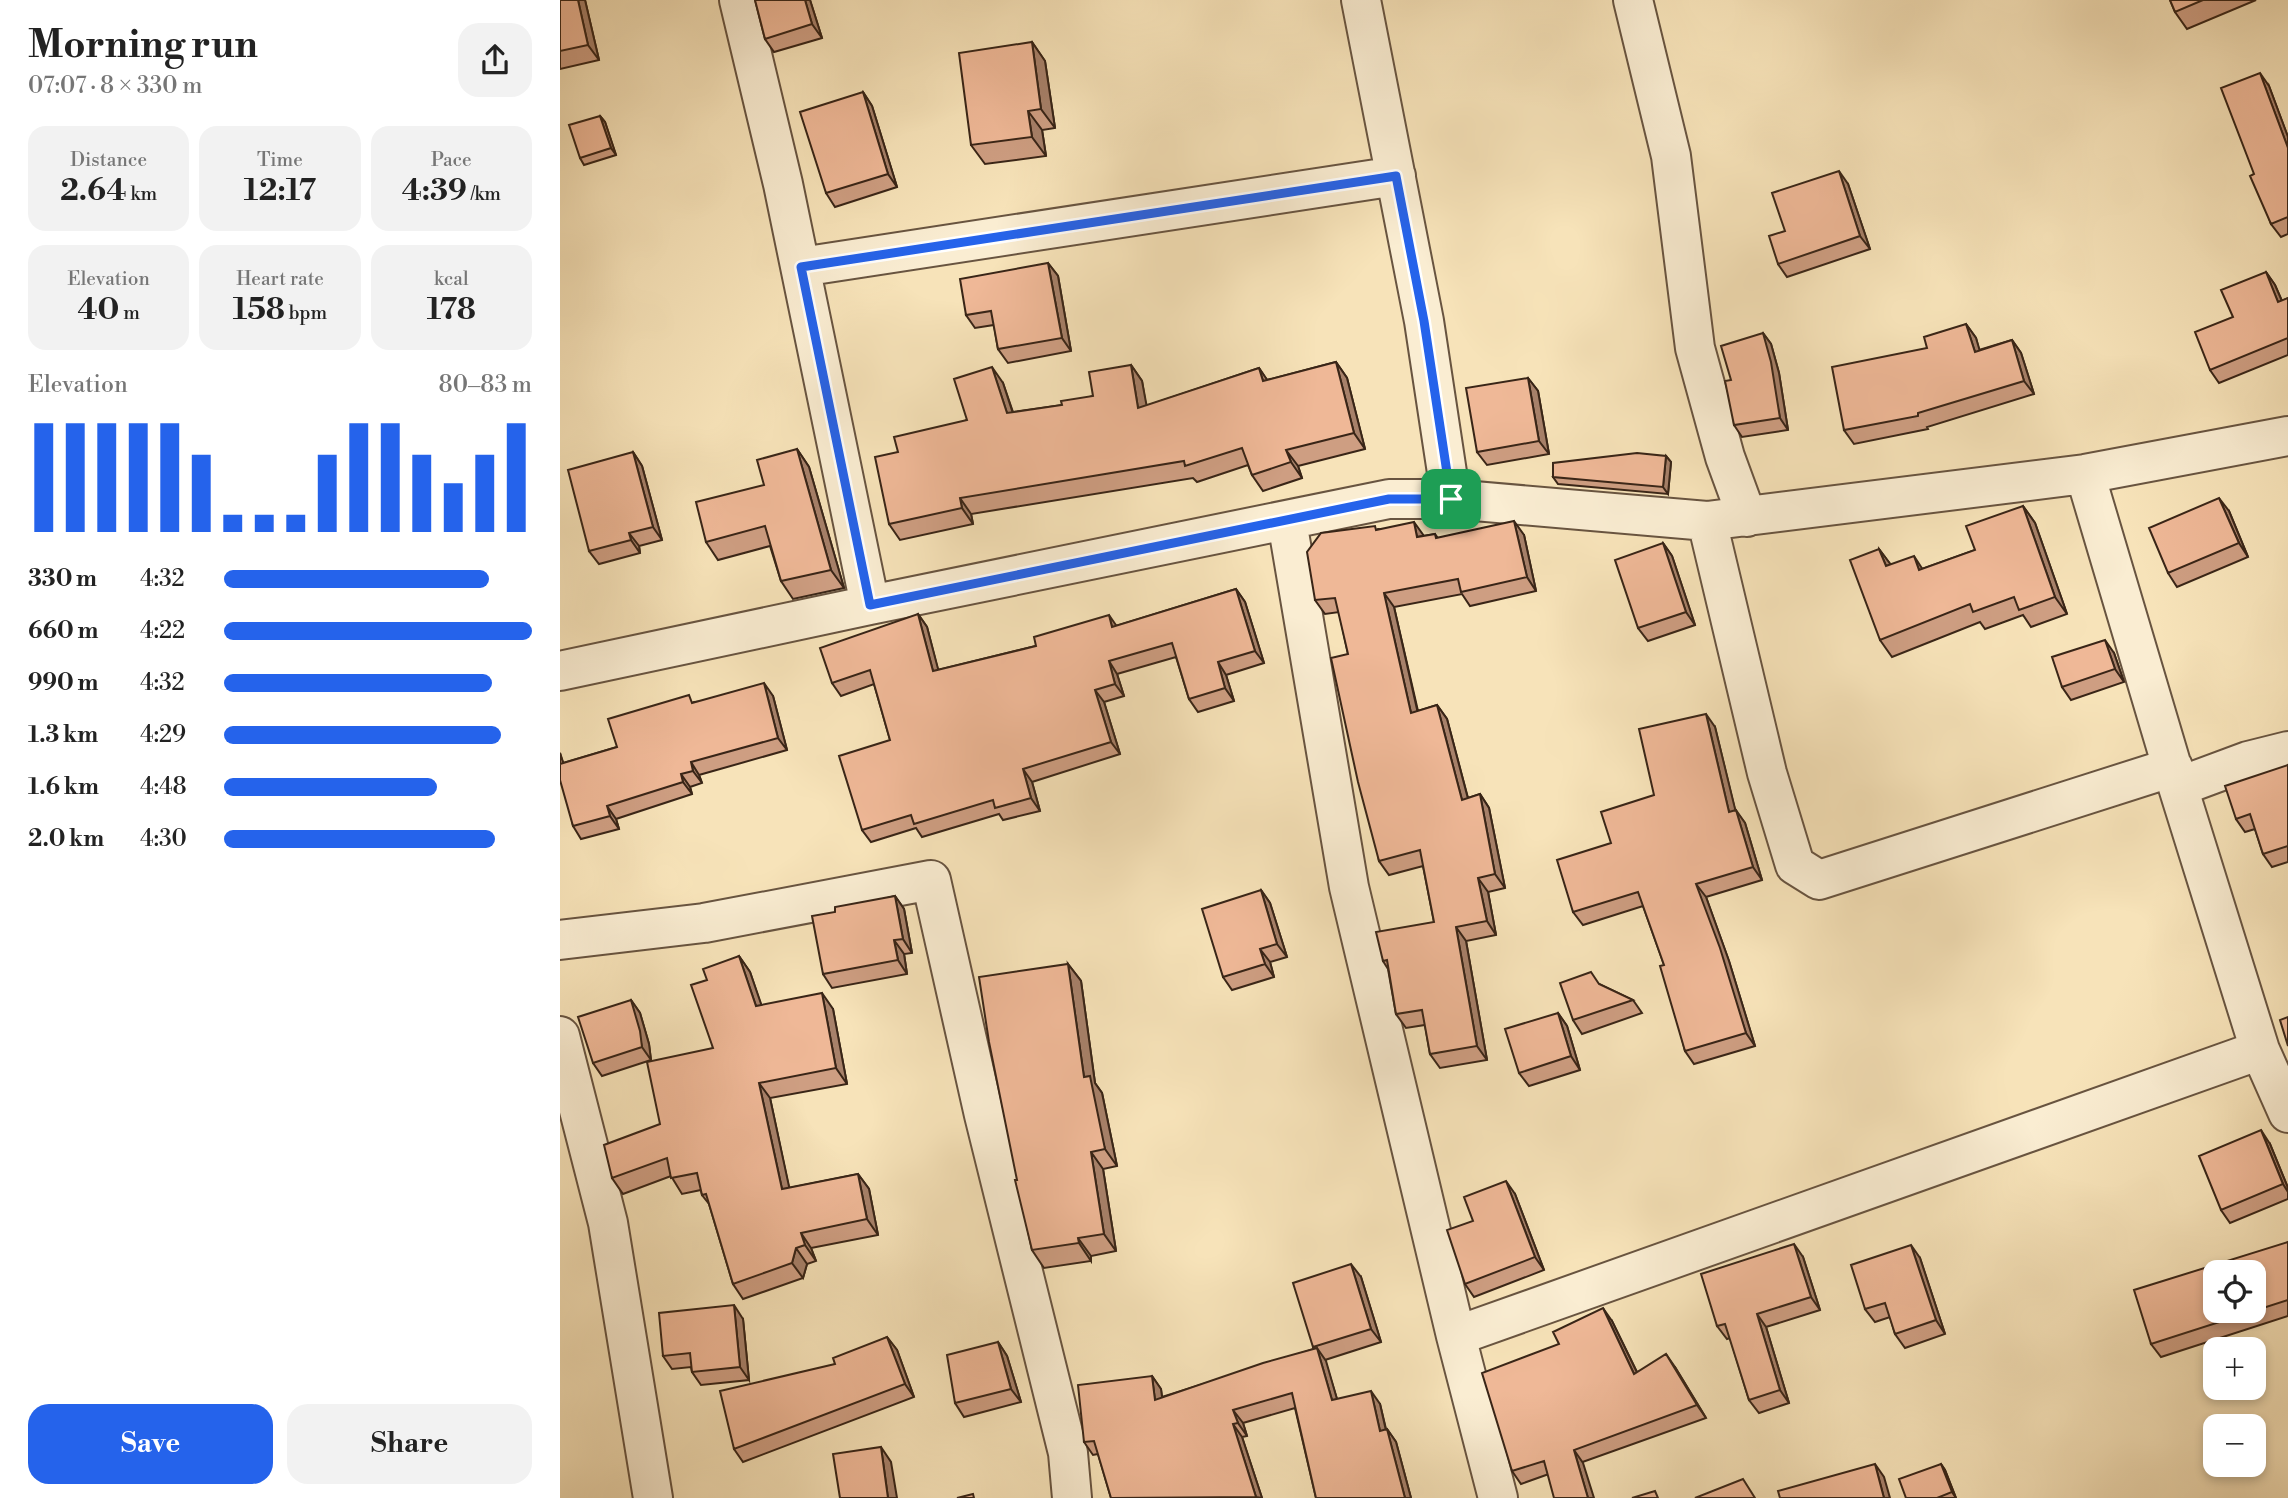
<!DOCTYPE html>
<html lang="en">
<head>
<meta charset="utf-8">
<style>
  :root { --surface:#fff; --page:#f2f2f2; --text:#222; --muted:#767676; --accent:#2563eb }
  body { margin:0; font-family:"Libre Bodoni",serif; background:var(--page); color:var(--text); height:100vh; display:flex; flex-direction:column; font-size:26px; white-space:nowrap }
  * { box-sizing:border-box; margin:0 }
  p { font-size:23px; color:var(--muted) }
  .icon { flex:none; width:38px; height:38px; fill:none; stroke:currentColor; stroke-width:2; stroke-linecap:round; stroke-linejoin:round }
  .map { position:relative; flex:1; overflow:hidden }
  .side { display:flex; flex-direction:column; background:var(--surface); width:560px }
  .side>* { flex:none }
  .tools { position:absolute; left:1643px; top:1260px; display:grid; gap:14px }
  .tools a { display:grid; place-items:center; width:63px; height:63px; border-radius:14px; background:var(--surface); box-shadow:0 4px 10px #0003; font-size:35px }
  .pin { position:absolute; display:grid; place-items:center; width:60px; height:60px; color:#fff; margin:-30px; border-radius:14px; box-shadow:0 4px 10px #0006 }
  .round { display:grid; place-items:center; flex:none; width:74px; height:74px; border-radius:21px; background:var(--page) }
  .overview { display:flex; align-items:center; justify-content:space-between; height:119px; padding:0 28px }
  h1 { font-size:38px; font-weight:700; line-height:52px }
  .metrics { display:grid; grid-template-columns:repeat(3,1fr); gap:10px; height:119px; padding:7px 28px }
  .metrics div { display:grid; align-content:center; border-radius:18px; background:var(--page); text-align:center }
  .metrics b { font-size:30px; font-weight:700 }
  .metrics small { font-size:19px; font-weight:400 }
  .metrics p { font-size:19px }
  .chart { height:196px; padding:14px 28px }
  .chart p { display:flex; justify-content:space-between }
  .chart svg { width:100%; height:126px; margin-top:7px; stroke:var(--accent); stroke-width:6 }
  .cta { display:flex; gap:14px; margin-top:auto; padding:14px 28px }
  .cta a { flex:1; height:80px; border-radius:21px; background:var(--accent); color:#fff; font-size:28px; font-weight:700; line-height:80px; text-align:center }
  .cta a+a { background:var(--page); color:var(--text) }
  ul { padding:0 28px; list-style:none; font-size:23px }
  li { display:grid; grid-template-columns:112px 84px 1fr; align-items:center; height:52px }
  li i { height:18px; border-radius:9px; background:var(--accent) }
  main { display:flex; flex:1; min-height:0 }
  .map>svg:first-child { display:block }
</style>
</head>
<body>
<main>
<section class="side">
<div class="overview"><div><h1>Morning run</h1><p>07:07 · 8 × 330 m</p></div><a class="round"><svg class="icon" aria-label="share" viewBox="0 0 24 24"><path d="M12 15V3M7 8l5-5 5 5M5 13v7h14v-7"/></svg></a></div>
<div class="metrics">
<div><p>Distance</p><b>2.64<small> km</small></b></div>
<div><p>Time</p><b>12:17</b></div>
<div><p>Pace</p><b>4:39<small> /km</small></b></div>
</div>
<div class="metrics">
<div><p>Elevation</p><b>40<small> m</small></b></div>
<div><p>Heart rate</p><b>158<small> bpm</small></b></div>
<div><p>kcal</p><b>178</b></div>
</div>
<div class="chart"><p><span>Elevation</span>80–83 m</p>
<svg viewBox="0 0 160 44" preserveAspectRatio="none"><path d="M5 44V6M15 44V6M25 44V6M35 44V6M45 44V6M55 44V17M65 44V38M75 44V38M85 44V38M95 44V17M105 44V6M115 44V6M125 44V17M135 44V27M145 44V17M155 44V6"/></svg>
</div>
<ul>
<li><b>330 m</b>4:32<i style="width:86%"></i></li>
<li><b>660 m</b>4:22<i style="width:100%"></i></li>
<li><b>990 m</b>4:32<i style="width:87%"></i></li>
<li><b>1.3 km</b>4:29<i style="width:90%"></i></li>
<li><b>1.6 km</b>4:48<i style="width:69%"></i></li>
<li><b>2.0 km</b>4:30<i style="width:88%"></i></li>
</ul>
<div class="cta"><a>Save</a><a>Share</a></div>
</section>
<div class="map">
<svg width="1728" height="1498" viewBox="0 0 1728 1498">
  <rect width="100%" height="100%" fill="#f7e3b9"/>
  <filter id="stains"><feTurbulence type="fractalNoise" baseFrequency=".00286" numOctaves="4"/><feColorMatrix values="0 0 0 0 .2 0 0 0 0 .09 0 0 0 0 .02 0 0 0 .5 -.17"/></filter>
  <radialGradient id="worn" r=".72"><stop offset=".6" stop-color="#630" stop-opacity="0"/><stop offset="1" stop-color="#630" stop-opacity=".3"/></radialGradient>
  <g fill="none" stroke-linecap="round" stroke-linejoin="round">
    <!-- minor casing -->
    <g stroke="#685440" stroke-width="42">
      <path id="minor" d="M179 0 223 184 310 605
        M801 0 864 321 891 499
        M1073 0 1111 156 1135 348 1165 457 1187 517
        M241 267 836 176
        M1525 474 1618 787 1700 1050 1728 1113
        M727 521 789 887 896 1336 938 1498
        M1147 521 1207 773 1235 865 1259 880 1613 767
        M0 671 310 605 829 499H891L1147 521 1525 474 1728 436
        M1618 787 1688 761 1728 751
        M0 940 144 923 371 880 424 1115 508 1453 512 1498
        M0 1036 48 1223 93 1498
        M896 1336 1700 1050"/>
    </g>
    <!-- minor -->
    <use href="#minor" stroke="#faedd2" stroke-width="38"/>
  </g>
  <!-- wall -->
  <path fill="#ce9e82" stroke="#392517" stroke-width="2" d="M0 0H25L39 60 0 69Z
    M195 0H250L262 38 214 52 205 39Z
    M1610 0H1696L1627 29 1615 12Z
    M472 42 485 61 495 128 482 130 486 156 425 164 411 145Z
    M1709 86 1728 137V234L1721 237 1711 224 1694 174Z
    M303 92 312 106 337 187 275 207 266 193Z
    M40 116 45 122 56 155 24 165 20 158Z
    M1288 184 1310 249 1227 277 1218 264 1225 231Z
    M488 263 498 276 511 351 448 363 438 349 434 325 415 328 406 315Z
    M1706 272 1715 285 1722 301 1728 298V355L1659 383 1650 370Z
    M1406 324 1416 338 1419 350 1452 340 1461 353 1474 394 1367 427 1368 429 1294 444 1284 430 1367 348Z
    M1203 333 1211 344 1219 373 1228 430 1182 437 1174 425 1171 380Z
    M776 362 787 378 805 449 738 466 742 478 703 491 692 475 688 465 637 482 633 478 411 514 413 524 340 540 329 524 338 452 407 420 443 383 453 412 502 405 533 396 571 365 582 381 586 406 699 368 707 380Z
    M968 378 978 391 989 454 927 465 917 452Z
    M237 449 249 467 284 588 233 599 221 581 210 546 158 560 146 542 204 485Z
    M73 452 82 466 102 540 79 546 80 553 39 564 29 551Z
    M1106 456 1111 462 1108 494 998 484 993 477Z
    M1463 506 1475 523 1507 614 1471 627 1463 615 1425 629 1420 622 1332 657 1320 640 1319 549 1331 565 1362 569 1415 550Z
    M1669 511 1688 557 1617 587 1608 573Z
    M818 529 864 536 875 534 878 538 964 535 976 591 910 606 902 594 834 607 858 711 877 705 887 719 908 798 920 794 929 808 945 888 928 892 936 935 906 941 927 1060 880 1068 870 1054 865 1025 846 1028 836 1014 828 969 823 961 874 922 863 866 829 875 819 861 788 654 779 612 765 614 755 600Z
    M1103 543 1112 556 1135 625 1088 641 1078 628Z
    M676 589 685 602 704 663 666 675 674 701 638 712 629 699 616 657 557 674 564 696 544 702 560 754 472 782 480 811 443 820 439 814 362 837 356 828 311 842 302 830 330 740 314 684 281 696 272 683 358 614 367 627 378 670 556 626Z
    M1554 653 1564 682 1511 700 1502 687Z
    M213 696 227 750 139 775 142 783 130 787 132 794 56 819 59 829 21 839 13 826 0 753 3 763 57 747 134 702Z
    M1155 727 1175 810 1185 823 1202 880 1146 897 1169 961 1195 1046 1134 1064 1125 1051 1104 965 1083 906 1023 925 1013 912 1051 843Z
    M1728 765V862L1712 867 1703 854 1695 829 1685 832 1676 819Z
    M701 890 710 903 727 957 710 962 714 977 672 990 663 977Z
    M335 896 344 909 352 953 344 954 347 974 272 988 263 974 275 912Z
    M179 956 190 972 201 1005 273 1009 287 1084 210 1098 229 1188 298 1174 309 1189 318 1235 251 1248 256 1261 247 1264 243 1278 183 1299 173 1284 149 1204 142 1195 141 1190 122 1194 111 1176 63 1194 52 1178 100 1124 153 1048 147 980Z
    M508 964 521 981 535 1083 542 1093 557 1166 543 1169 556 1251 531 1256V1261L484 1268 472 1250 457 1180Z
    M1039 984 1073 1000 1082 1013 1022 1034 1013 1020Z
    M71 1000 80 1013 89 1044 91 1060 42 1076 33 1063Z
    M998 1013 1007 1026 1020 1070 969 1086 959 1073Z
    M1710 1144 1728 1188V1199L1670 1223 1661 1210Z
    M955 1194 984 1270 914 1297 905 1284 913 1221Z
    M1728 1242V1316L1601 1357 1591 1344Z
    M1243 1257 1260 1310 1206 1327 1229 1403 1199 1413 1189 1400 1170 1338 1167 1339 1157 1326Z
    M1360 1258 1385 1334 1345 1348 1335 1334 1330 1317 1315 1322 1305 1309Z
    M801 1277 821 1342 765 1360 777 1399 820 1404 826 1429H827L836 1442 851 1498H756L735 1408 683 1423 687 1436 682 1437 702 1498H551L538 1454 533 1455 524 1442 592 1376 601 1389 602 1397 754 1349 753 1347Z
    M183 1319 189 1380 141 1385 132 1372 131 1367 112 1369 103 1356Z
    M1052 1321 1077 1372 1115 1367 1146 1418 961 1484 952 1471Z
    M327 1337 337 1350 354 1397 183 1462 174 1449 275 1364Z
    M438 1342 447 1356 461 1402 404 1417 395 1403Z
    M1381 1464 1385 1470 1396 1498H1346Z"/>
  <!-- shaded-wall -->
  <path fill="#a7816a" stroke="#392517" stroke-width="2" d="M18 0H25L39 60 28 45Z
    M245 0H250L262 38 252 24Z
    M472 42 485 61 495 128 481 109Z
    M1700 73 1709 86 1728 137V148Z
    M303 92 312 106 337 187 328 174Z
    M468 111 482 130 486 156 472 137Z
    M40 116 45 122 56 155 51 148Z
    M1279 171 1288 184 1310 249 1300 236Z
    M488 263 498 276 511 351 502 338Z
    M1706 272 1715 285 1728 315 1718 302Z
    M1406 324 1416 338 1424 365 1415 352Z
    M1203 333 1211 344 1219 373 1228 430 1220 418Z
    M1452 340 1461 353 1474 394 1464 381Z
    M776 362 787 378 805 449 794 433Z
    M571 365 582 381 590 424 578 408Z
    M432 367 443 383 458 429 447 413Z
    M699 368 710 384 703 381Z
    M968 378 978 391 989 454 979 441Z
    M237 449 249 467 284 588 271 570Z
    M726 450 738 466 742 478 731 462Z
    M73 452 82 466 102 540 93 527Z
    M1106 456 1111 462 1108 494 1103 487Z
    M400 498 411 514 413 524 402 508Z
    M1659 498 1669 511 1688 557 1679 543Z
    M1463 506 1475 523 1507 614 1495 597Z
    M954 521 964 535 976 591 967 577Z
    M854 522 864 536 857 537Z
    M69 533 79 546 80 553 71 540Z
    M1103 543 1112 556 1135 625 1126 612Z
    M1319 549 1331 565 1326 566Z
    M1354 556 1365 573 1359 570Z
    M676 589 685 602 704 663 695 651Z
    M824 593 834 607 861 727 851 713Z
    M358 614 367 627 382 684 373 671Z
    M549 615 558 628 552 627Z
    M1545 640 1554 653 1564 682 1555 669Z
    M549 661 557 674 564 696 555 684Z
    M658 662 666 675 674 701 665 688Z
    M204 683 213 696 227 750 218 738Z
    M535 690 544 702 560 754 551 742Z
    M877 705 887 719 912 814 902 800Z
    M1146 714 1155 727 1179 825 1169 812Z
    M0 753 8 777 0 765Z
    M131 762 139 775 142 783 133 771Z
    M463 769 472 782 480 811 471 798Z
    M121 774 130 787 132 794 123 782Z
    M920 794 929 808 945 888 935 874Z
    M47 806 56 819 59 829 50 816Z
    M1176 810 1185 823 1202 880 1193 867Z
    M918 878 928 892 936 935 927 921Z
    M1136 884 1146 897 1169 961 1195 1046 1186 1033Z
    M701 890 710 903 727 957 717 944Z
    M335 896 344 909 352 953 343 939Z
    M896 927 906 941 927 1060 917 1046Z
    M334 940 344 954 347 974 338 960Z
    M700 949 710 962 714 977 705 964Z
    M179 956 190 972 207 1021 196 1006Z
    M508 964 521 981 535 1083 542 1093 557 1166 545 1149 524 1077Z
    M262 993 273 1009 287 1084 276 1068Z
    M71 1000 80 1013 89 1044 91 1060 82 1047Z
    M998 1013 1007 1026 1020 1070 1011 1056Z
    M199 1083 210 1098 233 1205 222 1189Z
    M1701 1130 1710 1144 1728 1188V1192L1723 1184Z
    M531 1152 543 1169 556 1251 544 1234Z
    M298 1174 309 1189 318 1235 307 1219Z
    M946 1181 955 1194 984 1270 975 1257Z
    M241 1233 251 1248 256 1261 245 1245Z
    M518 1238 531 1256V1261L519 1243Z
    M1234 1244 1243 1257 1260 1310 1251 1297Z
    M1351 1245 1360 1258 1385 1334 1376 1320Z
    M236 1248 247 1264 243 1278 232 1263Z
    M791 1264 801 1277 821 1342 811 1329Z
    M174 1305 183 1319 189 1380 180 1367Z
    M1043 1308 1052 1321 1084 1387 1074 1374Z
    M1197 1314 1206 1327 1229 1403 1220 1390Z
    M327 1337 337 1350 354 1397 345 1384Z
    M438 1342 447 1356 461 1402 451 1389Z
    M757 1348 766 1361 781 1413 772 1400Z
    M1106 1354 1115 1367 1146 1418 1137 1405Z
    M592 1376 601 1389 604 1413 595 1400Z
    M811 1391 820 1404 829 1444 820 1431Z
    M673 1410 683 1423 687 1436 678 1423Z
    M673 1424 682 1437 702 1498 696 1497Z
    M827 1429 836 1442 851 1498H845Z
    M321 1447 331 1462 337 1498H328Z
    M1014 1450 1023 1463 1034 1498H1028Z
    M1315 1464 1324 1477 1330 1498H1324Z
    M1381 1464 1385 1470 1396 1498 1392 1492Z"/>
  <!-- building -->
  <path fill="#efb897" stroke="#392517" stroke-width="2" fill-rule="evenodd" d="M0 0H18L28 45 0 51Z
    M195 0H245L252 24 205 39Z
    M1610 0H1643L1615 12Z
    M472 42 481 109 468 111 472 137 411 145 399 53Z
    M1700 73 1728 148V217L1711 224 1690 176 1694 174 1661 88Z
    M303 92 328 174 266 193 240 112Z
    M40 116 51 148 20 158 9 125Z
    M1279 171 1300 236 1218 264 1209 236 1225 231 1212 193Z
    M488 263 502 338 438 349 431 311 406 315 400 279Z
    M1706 272 1718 302 1728 298V338L1650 370 1635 332 1673 317 1661 290Z
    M1406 324 1415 352 1452 340 1464 381 1358 413V416L1284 430 1272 367 1367 348 1364 337Z
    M1203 333 1211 362 1220 418 1174 425 1165 381 1171 380 1161 346Z
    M776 362 794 433 726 450 731 462 692 475 682 448 625 466 624 461 400 498 402 508 329 524 315 457 338 452 334 437 407 420 394 379 432 367 447 413 502 405 501 401 533 396 529 372 571 365 578 408 699 368 703 381Z
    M968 378 979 441 917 452 906 388Z
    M237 449 271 570 221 581 205 526 146 542 136 502 204 485 197 460Z
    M73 452 93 527 69 533 71 540 29 551 8 470Z
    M1077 453 1106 456 1103 487 993 477V463Z
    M1659 498 1679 543 1608 573 1589 528Z
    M1463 506 1495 597 1459 610 1454 597 1413 612 1410 604 1320 640 1290 560 1319 549 1326 566 1354 556 1359 570 1415 550 1406 526Z
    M954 521 967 577 901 592 898 579 824 593 851 713 877 705 902 800 920 794 935 874 918 878 927 921 896 927 917 1046 870 1054 862 1010 836 1014 827 960 823 961 816 932 874 922 860 850 819 861 798 782 771 658 788 654 775 598 755 600 747 552 761 533 815 526 816 530 854 522 857 537 875 534 876 538Z
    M1103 543 1126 612 1078 628 1055 560Z
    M676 589 695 651 658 662 665 688 629 699 612 643 549 661 555 684 535 690 551 742 463 769 471 798 435 808 433 800 354 824 351 815 302 830 279 756 330 740 310 670 272 683 260 648 358 614 373 671 476 646 474 637 549 615 552 627Z
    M1545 640 1555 669 1502 687 1492 657Z
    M204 683 218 738 131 762 133 771 121 774 123 782 47 806 50 816 13 826 0 780V764L57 747 48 719 129 695 132 703Z
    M1146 714 1169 812 1176 810 1193 867 1136 884 1160 948 1186 1033 1125 1051 1100 966 1104 965 1078 892 1013 912 997 860 1051 843 1041 812 1094 795 1079 729Z
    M1728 765V846L1703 854 1690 814 1676 819 1665 786Z
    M701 890 717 944 700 949 705 964 663 977 642 909Z
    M335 896 343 939 334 940 338 960 263 974 252 916 275 912V907Z
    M179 956 196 1006 262 993 276 1068 199 1083 222 1189 298 1174 307 1219 241 1233 245 1245 236 1248 232 1263 173 1284 146 1194 142 1195 137 1173 111 1178 107 1158 52 1178 44 1145 100 1124 87 1062 153 1048 131 985 147 980 143 969Z
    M508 964 524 1077 530 1076 545 1149 531 1152 544 1234 518 1238 519 1243 472 1250 455 1180H457L429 1042 419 977Z
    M1031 972 1039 984 1073 1000 1013 1020 1000 983Z
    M71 1000 80 1031 82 1047 33 1063 18 1017Z
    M998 1013 1011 1056 959 1073 945 1029Z
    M1728 1017V1046L1720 1020Z
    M1701 1130 1723 1184 1661 1210 1639 1156Z
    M946 1181 975 1257 905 1284 887 1230 913 1221 904 1197Z
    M1728 1242V1300L1591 1344 1574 1290ZM1656 1272H1694V1311H1656Z
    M1234 1244 1251 1297 1197 1314 1220 1390 1189 1400 1165 1324 1157 1326 1141 1274Z
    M1351 1245 1376 1320 1335 1334 1325 1303 1305 1309 1291 1265Z
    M791 1264 811 1329 753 1347 733 1283Z
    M174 1305 180 1367 132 1372 130 1353 103 1356 99 1313Z
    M1043 1308 1074 1374 1106 1354 1137 1405 1014 1450 1028 1498H994L984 1461 952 1471 922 1373 999 1344 993 1332Z
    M327 1337 345 1384 174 1449 160 1391 275 1364 273 1358Z
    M438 1342 451 1389 395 1403 387 1355Z
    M757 1348 772 1400 811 1391 820 1431 827 1429 845 1498H756L732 1393 673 1410 678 1423 673 1424 696 1497 551 1498 534 1441 524 1442 518 1385 592 1376 595 1400 703 1363Z
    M321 1447 328 1498H280L273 1454Z
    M1315 1464 1324 1498H1220L1218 1491Z
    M1381 1464 1392 1492 1377 1498H1346L1339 1479Z
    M1183 1479 1195 1498H1135Z
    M1095 1491 1098 1498H1072Z
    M413 1494 414 1498H397Z"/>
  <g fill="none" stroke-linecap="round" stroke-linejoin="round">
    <!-- route casing -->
    <g stroke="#fff" stroke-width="14">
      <path id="route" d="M836 176 864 321 891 499H829L310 605 241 267Z"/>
    </g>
    <!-- route -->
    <use href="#route" stroke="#2563eb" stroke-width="9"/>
  </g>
  <rect width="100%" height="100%" filter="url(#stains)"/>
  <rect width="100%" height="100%" fill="url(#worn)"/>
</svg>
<div class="tools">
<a><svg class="icon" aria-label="locate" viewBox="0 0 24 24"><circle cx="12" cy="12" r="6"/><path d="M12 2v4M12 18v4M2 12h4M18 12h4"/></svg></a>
<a>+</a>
<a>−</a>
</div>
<div class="pin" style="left:891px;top:499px;background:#1e9e55"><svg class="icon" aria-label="arrive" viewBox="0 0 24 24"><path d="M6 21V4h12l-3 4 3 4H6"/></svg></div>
</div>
</main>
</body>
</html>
